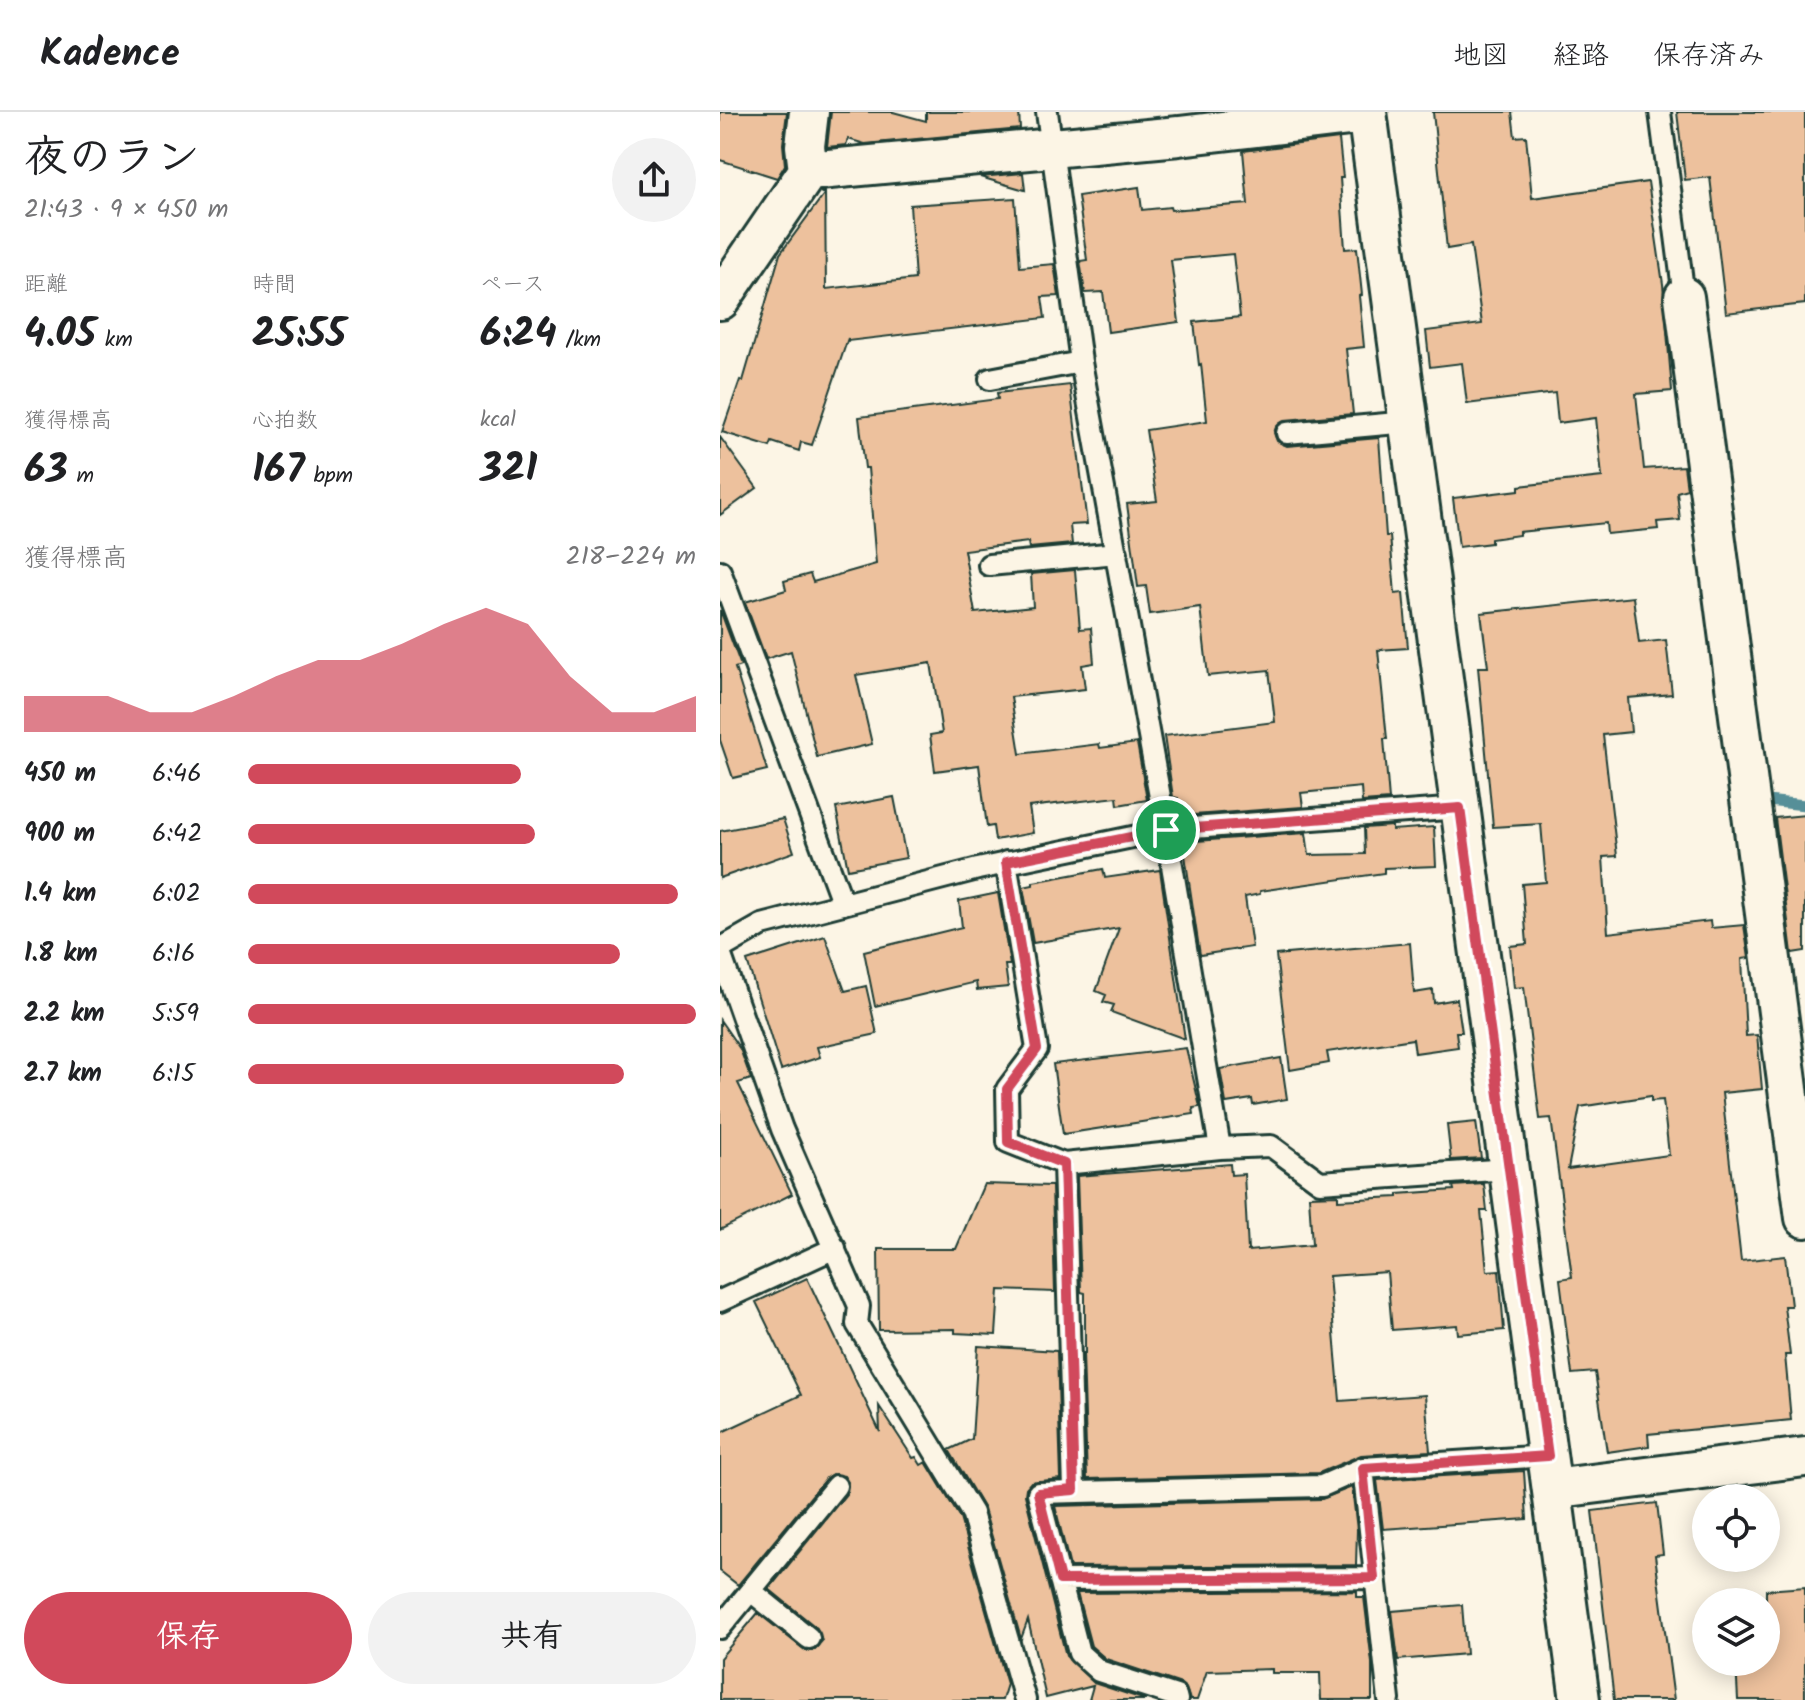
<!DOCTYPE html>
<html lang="ja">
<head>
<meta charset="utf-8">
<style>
  :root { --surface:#fff; --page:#f2f2f2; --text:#202124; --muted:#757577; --line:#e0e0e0; --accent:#d1495b }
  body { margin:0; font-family:Kalam,"Klee One",sans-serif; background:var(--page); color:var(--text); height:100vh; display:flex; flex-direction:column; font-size:30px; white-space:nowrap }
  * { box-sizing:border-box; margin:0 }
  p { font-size:26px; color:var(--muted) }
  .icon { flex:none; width:44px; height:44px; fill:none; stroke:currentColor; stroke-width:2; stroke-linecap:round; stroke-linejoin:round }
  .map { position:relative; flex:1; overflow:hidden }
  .sheet { display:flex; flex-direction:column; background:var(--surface); width:720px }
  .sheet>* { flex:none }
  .fabs { position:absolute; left:972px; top:1372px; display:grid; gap:16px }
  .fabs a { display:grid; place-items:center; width:88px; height:88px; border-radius:50%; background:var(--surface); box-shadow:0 4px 20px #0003; font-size:40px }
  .pin { position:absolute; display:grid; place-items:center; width:68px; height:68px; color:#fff; margin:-34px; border:4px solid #fff; border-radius:50%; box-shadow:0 2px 8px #0007 }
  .round { display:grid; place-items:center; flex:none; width:84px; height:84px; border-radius:42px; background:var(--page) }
  .head { display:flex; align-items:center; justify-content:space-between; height:136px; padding:0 24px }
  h1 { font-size:44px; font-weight:700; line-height:60px }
  .stats { display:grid; grid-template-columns:repeat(3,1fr); gap:12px; height:136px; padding:8px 24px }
  .stats div { display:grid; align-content:center }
  .stats b { font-size:40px; font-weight:700 }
  .stats small { font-size:22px; font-weight:400 }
  .stats p { font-size:22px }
  .chart { height:224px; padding:16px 24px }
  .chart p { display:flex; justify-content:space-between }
  .chart svg { width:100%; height:144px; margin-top:8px; fill:var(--accent); opacity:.7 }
  .cta { display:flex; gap:16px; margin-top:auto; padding:16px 24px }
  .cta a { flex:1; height:92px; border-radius:48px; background:var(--accent); color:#fff; font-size:32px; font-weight:700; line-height:92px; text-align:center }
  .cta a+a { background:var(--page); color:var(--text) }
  ul { padding:0 24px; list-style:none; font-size:26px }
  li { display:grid; grid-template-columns:128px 96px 1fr; align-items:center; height:60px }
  li i { height:20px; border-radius:10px; background:var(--accent) }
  header { display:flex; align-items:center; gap:48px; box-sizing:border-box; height:112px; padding:0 40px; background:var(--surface); border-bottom:2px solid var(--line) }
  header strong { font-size:38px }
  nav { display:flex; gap:44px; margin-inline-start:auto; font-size:28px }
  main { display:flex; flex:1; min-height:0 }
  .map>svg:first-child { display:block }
</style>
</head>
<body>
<header>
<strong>Kadence</strong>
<nav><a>地図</a><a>経路</a><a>保存済み</a></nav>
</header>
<main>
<section class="sheet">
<div class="head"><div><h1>夜のラン</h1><p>21:43 · 9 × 450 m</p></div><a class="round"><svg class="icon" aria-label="share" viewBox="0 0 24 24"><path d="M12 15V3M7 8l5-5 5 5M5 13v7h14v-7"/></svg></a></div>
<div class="stats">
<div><p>距離</p><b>4.05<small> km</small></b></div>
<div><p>時間</p><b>25:55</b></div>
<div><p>ペース</p><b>6:24<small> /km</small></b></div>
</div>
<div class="stats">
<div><p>獲得標高</p><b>63<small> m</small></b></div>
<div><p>心拍数</p><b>167<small> bpm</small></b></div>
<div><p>kcal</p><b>321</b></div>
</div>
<div class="chart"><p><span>獲得標高</span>218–224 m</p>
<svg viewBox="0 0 160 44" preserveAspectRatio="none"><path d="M0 44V33L10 33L20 33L30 38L40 38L50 33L60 27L70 22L80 22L90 17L100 11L110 6L120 11L130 27L140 38L150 38L160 33V44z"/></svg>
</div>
<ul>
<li><b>450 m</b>6:46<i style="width:61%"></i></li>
<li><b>900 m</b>6:42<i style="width:64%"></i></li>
<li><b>1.4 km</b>6:02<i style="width:96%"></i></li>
<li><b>1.8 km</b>6:16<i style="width:83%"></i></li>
<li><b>2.2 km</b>5:59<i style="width:100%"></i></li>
<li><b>2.7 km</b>6:15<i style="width:84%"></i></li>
</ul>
<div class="cta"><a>保存</a><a>共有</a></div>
</section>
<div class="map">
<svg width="1085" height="1588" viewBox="0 0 1085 1588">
  <rect width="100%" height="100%" fill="#fcf5e5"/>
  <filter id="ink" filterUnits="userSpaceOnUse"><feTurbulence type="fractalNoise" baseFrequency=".0125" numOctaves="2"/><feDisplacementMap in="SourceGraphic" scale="16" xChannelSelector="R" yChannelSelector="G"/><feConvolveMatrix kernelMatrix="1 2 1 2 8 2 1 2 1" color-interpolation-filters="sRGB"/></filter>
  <g filter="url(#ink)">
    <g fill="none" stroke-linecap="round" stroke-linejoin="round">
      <!-- stream -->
      <path stroke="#568f98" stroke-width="11" d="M1038 688 1085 693"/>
    </g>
    <!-- building -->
    <path fill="#edc19d" stroke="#1f3d34" stroke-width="2" fill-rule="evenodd" d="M0 0H67L63 32 65 53 57 66 0 48Z
      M111 0H173L206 9V0H299L300 17 145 32 128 27 126 33 107 35Z
      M713 0H792L795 25 806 24 812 86 928 70 943 172 952 279 916 282 924 357 964 354 967 377 957 380 960 408 937 410 938 417 887 422 886 411 799 420V423L771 427V431L739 435 733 386 799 378V374L882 365 876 306 838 311 835 281 747 292 742 251 710 255 706 219 762 212 751 133 727 137Z
      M957 0H1085V192L1006 201 990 65 965 68Z
      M619 27 623 66H620L625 137 637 136 642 183 639 184 644 235 626 237 633 302 565 308 556 315 554 321 557 329 567 334 659 326 666 424H670L675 482 683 481 688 536 658 538 667 627H664L669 688 642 690 641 675 581 681 583 695 460 704 458 686 453 685 444 624 555 610 549 558 488 564 480 495 430 502 426 474 418 475 407 392 437 389 426 318 487 309 481 252 479 253 474 210 520 205 513 142 451 148 459 210 388 220 383 180 365 181 360 149 367 148 358 84 419 75 422 98 450 95 451 98 528 92 523 39Z
      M303 61 305 78 260 65Z
      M100 80H105L106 177 195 167 190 93 295 86 300 155 334 152 339 184 322 185 325 206 128 229V226L92 333 81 330 79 339 52 330 50 335 2 320 20 268 23 269 60 142 104 82Z
      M350 273 367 412 350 413 352 432 309 436 308 430 244 438 255 501 313 495 311 462 355 458 360 517 371 516 374 551 362 553 365 577 291 585 300 642 379 632 380 636 417 631 427 688 398 693 397 685 309 695 313 721 275 728 273 714 267 715 259 653 215 659 210 623 222 621 211 551 136 563 152 632 97 645 71 539 46 547 25 490 66 478 64 469 90 462 93 470 156 452 148 356H145L139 305 278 287 277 281Z
      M0 325 37 376 0 403Z
      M913 485 919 531 946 528 952 582 908 586 911 620 883 623 897 744 883 745 888 821 990 809 991 816 1024 813 1029 846 1022 847 1026 924 1037 923 1042 977 1002 981 1021 1149 1065 1144 1071 1194H1064L1070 1243H1065L1071 1308 928 1322 929 1334 887 1340 875 1260 852 1262 840 1167 852 1165 831 1006 820 1007 804 875 794 876 790 834 807 832 802 772 826 770 821 712 773 715 758 555H768L761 501ZM931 984V989L943 988 949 1043 848 1057 860 995Z
      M0 498 21 554 15 556 47 658 13 666 0 628Z
      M174 685 186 746 128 757 116 696Z
      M1085 703V839L1072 841 1055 706Z
      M63 707 74 740 0 766V719Z
      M672 714V718L714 715 716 754 664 756V761L540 779V782L525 785 532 835 480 843 463 730 586 721 589 743 645 742 644 716Z
      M383 757 385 766 440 758 465 927 391 900 394 893 383 890 386 883 376 879 399 816 313 831 303 775 313 773V770Z
      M278 781 290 853H285L288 875 257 878 256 870 155 894 144 839 242 815 239 789Z
      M105 824 125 879 146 874 157 922 97 935 100 945 61 958 27 849Z
      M690 831 694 881 713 878 714 891 737 887 742 920H736L738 935 695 941 693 927 607 940 609 951 570 958 556 843Z
      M0 908 20 937 31 967 18 971 72 1082 0 1118Z
      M466 936 480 995 473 996 474 1002 343 1022 333 952Z
      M561 946 567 987 533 993 532 987 506 991 500 957Z
      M756 1010 761 1046 731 1048 727 1013Z
      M510 1052 511 1063 524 1062 528 1139 592 1133 589 1084 618 1083V1088L678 1085V1082L734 1078 733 1074 764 1072 767 1099H761L767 1159 779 1158 784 1218 738 1222 737 1213 672 1218 667 1160 609 1164 620 1289 705 1283 710 1339 641 1343 599 1361 367 1367 363 1241H365V1181L361 1180 357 1064Z
      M264 1072 332 1074 335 1180 279 1178 276 1223 235 1221V1217L159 1218 158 1137H236Z
      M87 1166 160 1320 159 1294 193 1346 196 1345 201 1353 206 1350 240 1406 287 1572 282 1588H0V1546L38 1501 86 1539 94 1538 102 1529 97 1516 49 1477 126 1382 128 1370 124 1364 112 1362 106 1366 18 1473 0 1459V1321L81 1283 36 1190Z
      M258 1234 337 1239 341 1367 311 1370 306 1376 305 1383 346 1544 374 1571 426 1588H369L373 1574 326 1586 308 1508 301 1527 264 1397 229 1338 252 1327Z
      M804 1359 807 1407 663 1417 657 1368Z
      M632 1375 637 1418 636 1453 350 1455 335 1394 602 1387Z
      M937 1391 943 1442 935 1443 954 1588H894L872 1399Z
      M1085 1475V1588H1018L1016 1550H1046V1478Z
      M637 1479V1485H644L652 1551V1588H601L600 1561H552V1557L487 1559 477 1588H470L466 1576 461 1572 386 1547 371 1534 357 1481Z
      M742 1493 746 1542 678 1548 672 1499Z"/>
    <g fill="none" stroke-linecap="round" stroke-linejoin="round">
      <!-- service casing -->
      <g stroke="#1f3d34" stroke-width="26">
        <path id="service" d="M327 0 361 250 446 718 500 1036
          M940 0 964 185
          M270 267 361 250
          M567 321 688 310
          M269 453 397 441
          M0 459 123 792
          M286 750 317 937 287 977 288 1030 344 1052 354 1378
          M0 837 42 813 258 757 446 718 740 696
          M0 841 62 1017 139 1194 137 1212 252 1401 305 1588
          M344 1052 500 1036 551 1034 600 1070 789 1057
          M0 1189 115 1136
          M643 1356 669 1588
          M340 1468 654 1466
          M31 1479 89 1526
          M0 1516 116 1374
          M457 1588 456 1584 379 1559 359 1541 318 1381 602 1374 643 1356 828 1344"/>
      </g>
      <!-- minor casing -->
      <g stroke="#1f3d34" stroke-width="44">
        <path id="minor" d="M647 0 860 1588
          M88 59 459 24 647 2
          M964 185 1085 1106
          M0 188 88 59 85 34 89 0
          M832 1377 1085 1345"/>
      </g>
      <!-- service -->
      <use href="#service" stroke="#fcf5e5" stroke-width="20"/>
      <!-- minor -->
      <use href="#minor" stroke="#fcf5e5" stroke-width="38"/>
    </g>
  </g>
  <g fill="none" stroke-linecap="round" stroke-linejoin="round" filter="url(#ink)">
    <!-- route casing -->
    <g stroke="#fff" stroke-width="16">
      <path id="route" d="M740 696 828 1344 643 1356 654 1466 340 1468 318 1381 354 1378 344 1052 288 1030 287 977 317 937 286 750 446 718Z"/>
    </g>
    <!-- route -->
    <use href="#route" stroke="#d1495b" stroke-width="10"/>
  </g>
</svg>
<div class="fabs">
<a><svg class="icon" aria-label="locate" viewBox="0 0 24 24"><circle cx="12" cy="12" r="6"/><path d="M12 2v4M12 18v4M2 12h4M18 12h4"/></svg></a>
<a><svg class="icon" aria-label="layers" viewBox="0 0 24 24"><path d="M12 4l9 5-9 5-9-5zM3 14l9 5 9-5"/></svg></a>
</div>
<div class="pin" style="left:446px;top:718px;background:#1e9e55"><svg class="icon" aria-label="arrive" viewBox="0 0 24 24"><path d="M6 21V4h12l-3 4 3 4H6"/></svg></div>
</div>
</main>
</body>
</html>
